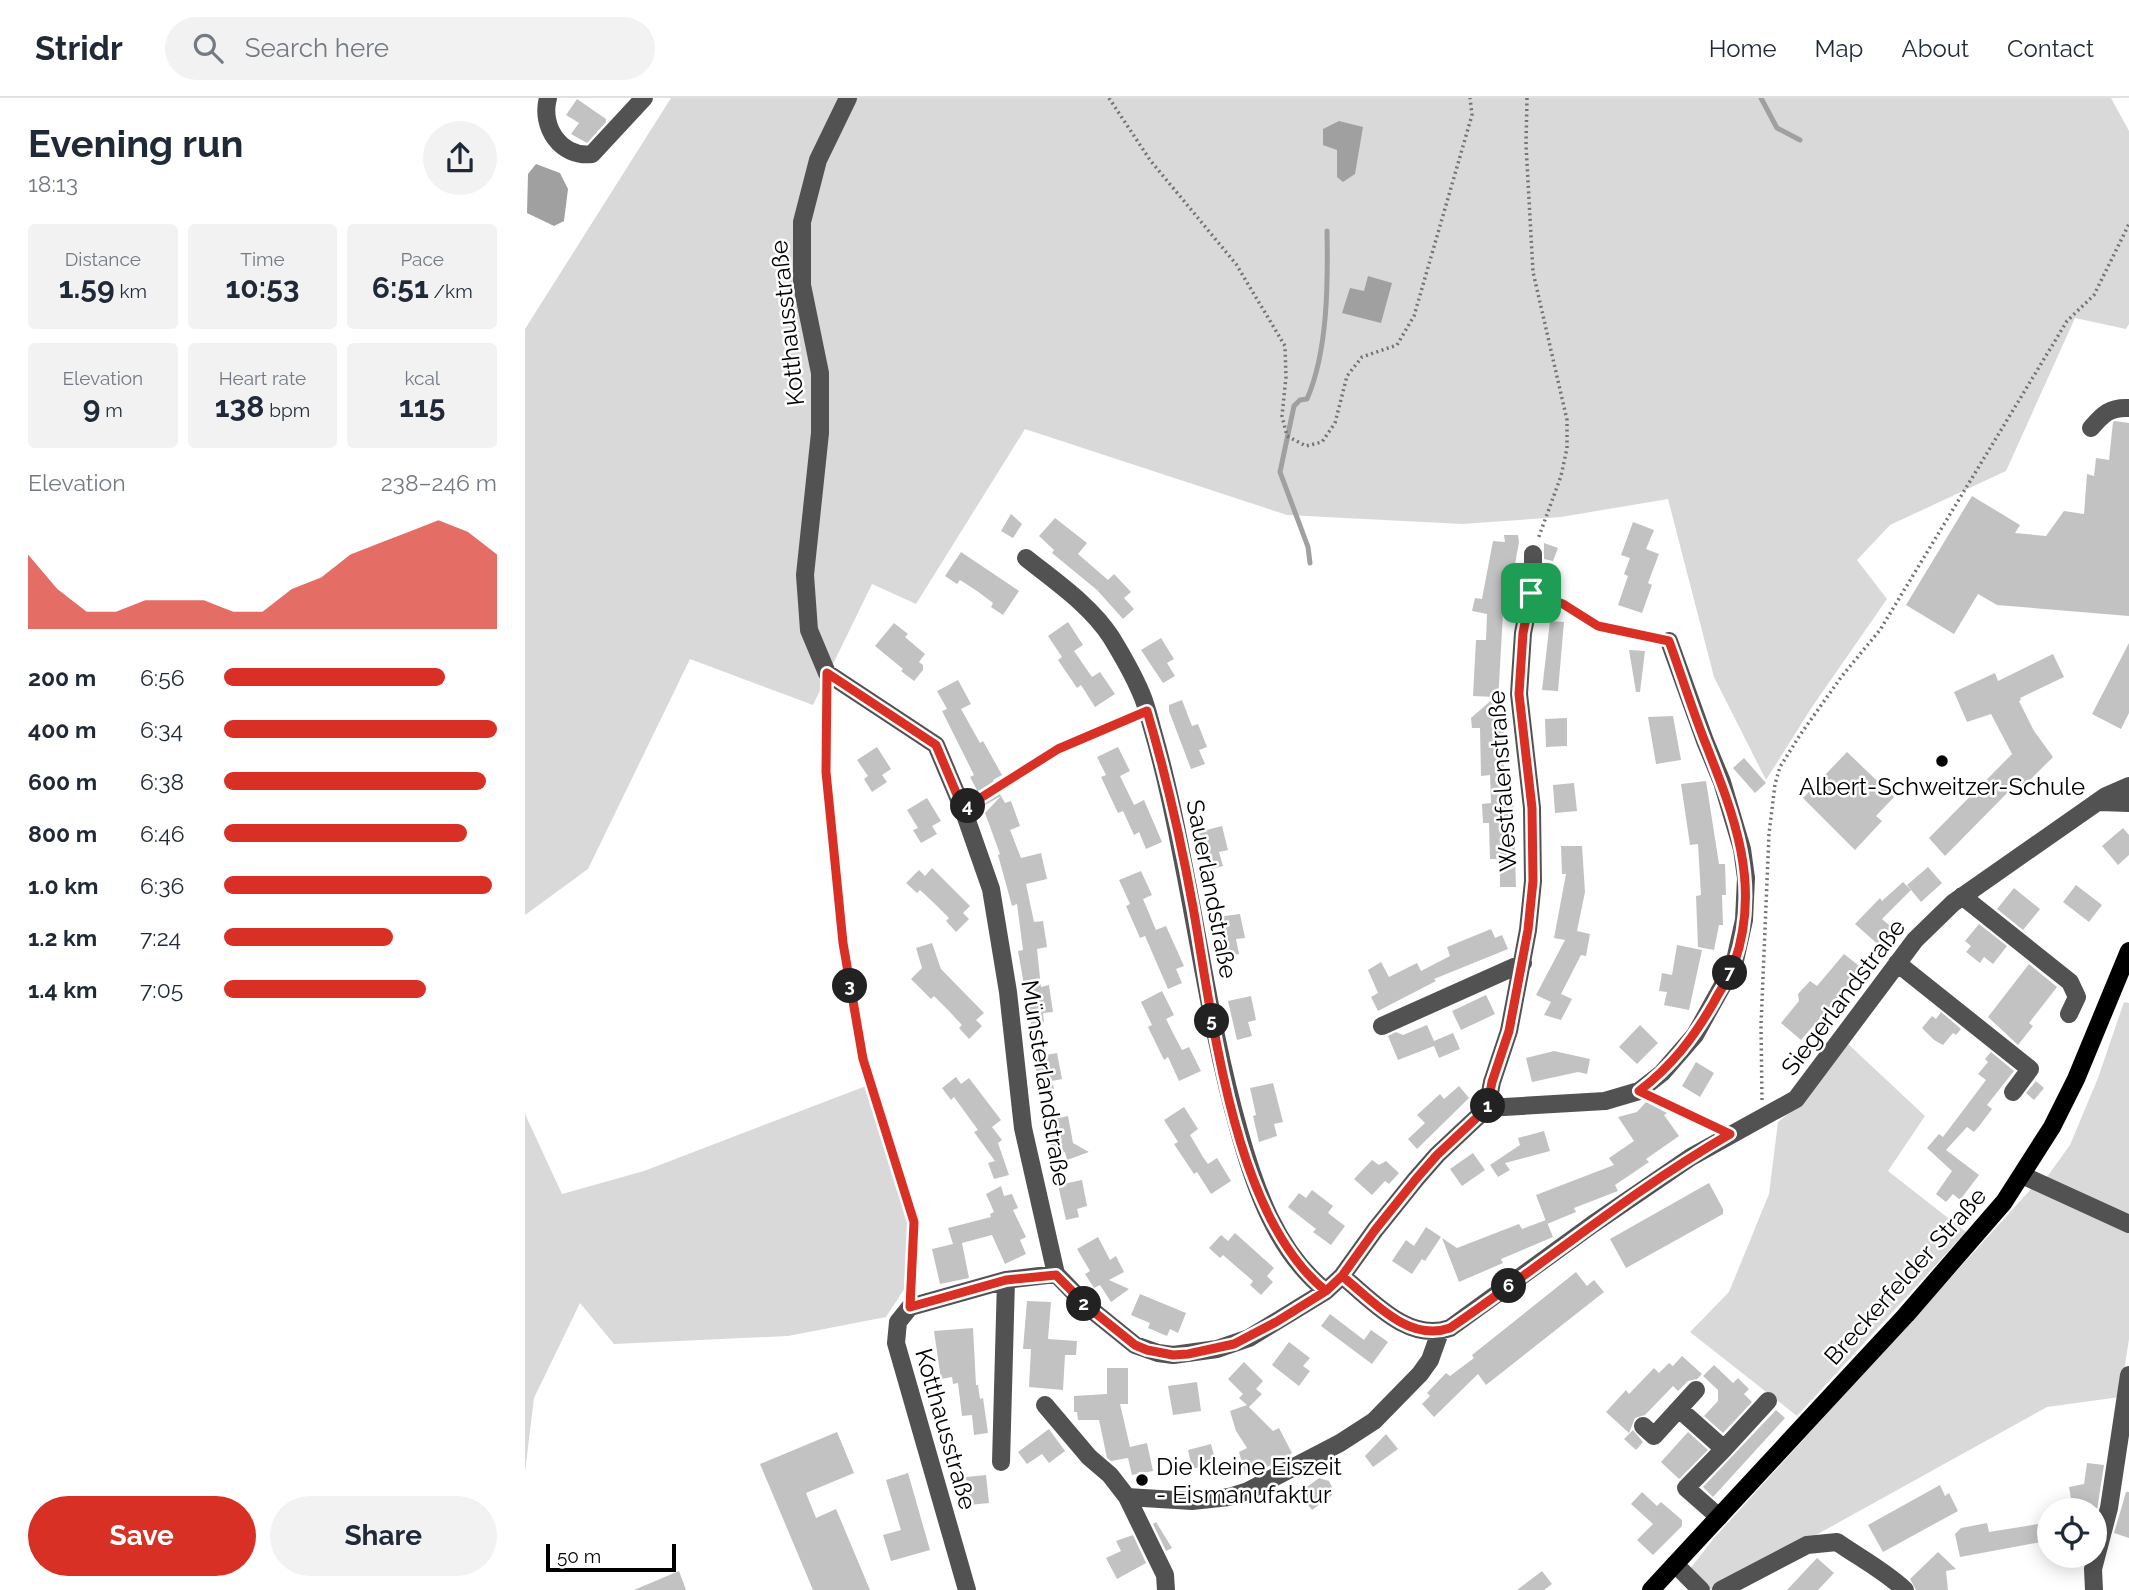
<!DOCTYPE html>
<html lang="en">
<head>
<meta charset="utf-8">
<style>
  :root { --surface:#fff; --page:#f2f2f3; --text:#1f2937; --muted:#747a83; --line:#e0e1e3; --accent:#d93025 }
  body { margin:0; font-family:Raleway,sans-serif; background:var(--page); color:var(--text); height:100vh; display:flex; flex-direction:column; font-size:26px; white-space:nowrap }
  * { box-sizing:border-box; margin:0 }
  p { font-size:23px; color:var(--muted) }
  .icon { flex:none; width:38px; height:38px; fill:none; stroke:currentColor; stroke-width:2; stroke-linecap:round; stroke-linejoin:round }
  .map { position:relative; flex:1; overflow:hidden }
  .panel { display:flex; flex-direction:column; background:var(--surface); width:525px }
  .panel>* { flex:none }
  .buttons { position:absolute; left:1512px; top:1400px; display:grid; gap:14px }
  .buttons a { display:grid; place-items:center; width:70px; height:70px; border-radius:50%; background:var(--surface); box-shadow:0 4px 18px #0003; font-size:35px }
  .scale { position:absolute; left:21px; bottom:18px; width:130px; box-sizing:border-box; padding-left:7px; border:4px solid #000; border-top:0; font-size:19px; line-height:24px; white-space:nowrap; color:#000; -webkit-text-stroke:5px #fff; paint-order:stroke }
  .pin { position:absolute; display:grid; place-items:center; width:60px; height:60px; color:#fff; margin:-30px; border-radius:14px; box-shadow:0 4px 10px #0006 }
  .km { position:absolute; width:35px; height:35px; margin:-18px; border-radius:50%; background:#222; color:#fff; font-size:19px; line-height:35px; text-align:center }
  .round { display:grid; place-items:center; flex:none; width:74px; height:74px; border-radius:37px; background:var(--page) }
  .headline { display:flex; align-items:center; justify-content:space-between; height:119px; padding:0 28px }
  h1 { font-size:38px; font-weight:700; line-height:52px }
  .metrics { display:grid; grid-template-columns:repeat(3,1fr); gap:10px; height:119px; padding:7px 28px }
  .metrics div { display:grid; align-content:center; border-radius:7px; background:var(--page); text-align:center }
  .metrics b { font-size:30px; font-weight:700 }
  .metrics small { font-size:19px; font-weight:400 }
  .metrics p { font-size:19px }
  .chart { height:196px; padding:14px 28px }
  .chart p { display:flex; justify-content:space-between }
  .chart svg { width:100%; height:126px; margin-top:7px; fill:var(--accent); opacity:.7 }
  .primary-button { display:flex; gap:14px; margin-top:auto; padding:14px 28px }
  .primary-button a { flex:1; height:80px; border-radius:42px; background:var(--accent); color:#fff; font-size:28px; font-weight:700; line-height:80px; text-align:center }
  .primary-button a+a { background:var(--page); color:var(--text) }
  ul { padding:0 28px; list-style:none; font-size:23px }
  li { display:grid; grid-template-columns:112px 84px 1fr; align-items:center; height:52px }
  li i { height:18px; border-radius:9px; background:var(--accent) }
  header { display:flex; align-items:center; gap:42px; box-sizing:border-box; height:98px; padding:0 35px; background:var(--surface); border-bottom:2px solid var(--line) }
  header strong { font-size:33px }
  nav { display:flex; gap:38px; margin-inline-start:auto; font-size:24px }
  .search { width:490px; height:63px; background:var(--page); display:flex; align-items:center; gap:18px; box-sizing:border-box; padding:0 24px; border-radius:38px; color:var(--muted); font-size:26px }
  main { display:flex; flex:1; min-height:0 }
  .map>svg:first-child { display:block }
</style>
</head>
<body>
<header>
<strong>Stridr</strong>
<div class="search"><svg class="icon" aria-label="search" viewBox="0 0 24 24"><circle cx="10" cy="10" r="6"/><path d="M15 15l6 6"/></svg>Search here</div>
<nav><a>Home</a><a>Map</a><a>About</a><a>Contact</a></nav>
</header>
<main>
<section class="panel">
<div class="headline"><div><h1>Evening run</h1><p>18:13</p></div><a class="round"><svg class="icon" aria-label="share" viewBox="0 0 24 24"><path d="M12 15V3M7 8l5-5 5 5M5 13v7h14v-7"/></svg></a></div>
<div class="metrics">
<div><p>Distance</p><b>1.59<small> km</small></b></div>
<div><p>Time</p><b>10:53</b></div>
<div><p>Pace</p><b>6:51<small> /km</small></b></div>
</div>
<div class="metrics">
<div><p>Elevation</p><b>9<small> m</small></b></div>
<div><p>Heart rate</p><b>138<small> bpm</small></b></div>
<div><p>kcal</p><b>115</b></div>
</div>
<div class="chart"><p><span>Elevation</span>238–246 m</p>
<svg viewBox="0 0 160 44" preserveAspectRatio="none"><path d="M0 44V18L10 30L20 38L30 38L40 34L50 34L60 34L70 38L80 38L90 30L100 26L110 18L120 14L130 10L140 6L150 10L160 18V44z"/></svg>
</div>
<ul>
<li><b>200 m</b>6:56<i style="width:81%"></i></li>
<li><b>400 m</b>6:34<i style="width:100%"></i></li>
<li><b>600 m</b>6:38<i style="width:96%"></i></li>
<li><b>800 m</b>6:46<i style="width:89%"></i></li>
<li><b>1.0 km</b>6:36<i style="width:98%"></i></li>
<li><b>1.2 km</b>7:24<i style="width:62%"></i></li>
<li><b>1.4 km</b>7:05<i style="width:74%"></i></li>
</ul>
<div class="primary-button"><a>Save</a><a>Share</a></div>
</section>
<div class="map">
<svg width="1604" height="1492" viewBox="0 0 1604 1492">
  <rect width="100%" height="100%" fill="#fff"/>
  <!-- green -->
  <path fill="#d9d9d9" d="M146 0H1586L1604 33V226L1601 231 1550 220 1481 373 1365 427 1332 462 1362 501 1287 609 1241 682 1189 579 1143 401 1036 419 937 426 762 417 500 331 391 506 347 486 288 607 165 561 63 771 0 817V231Z
    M1599 904 1604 905V1121L1519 1083 1545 1047 1573 980Z
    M1323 946 1400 1018 1363 1073 1441 1134 1272 1318 1165 1234 1204 1194 1244 1096 1253 1024 1282 1000Z
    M341 988 384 1126 385 1182 361 1219 263 1238 89 1246 55 1205 9 1300 0 1374V1016L37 1096 119 1073Z
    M1507 1090 1604 1123V1241L1595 1299 1522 1309 1217 1478 1186 1492 1165 1471 1189 1440Z"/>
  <!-- water -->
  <path fill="#a0a0a0" d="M814 23 838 29 830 76 818 84 812 79V52L798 47V31Z
    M11 66 35 75 43 91 39 123 29 128 2 115 3 76Z
    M843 178 867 185 856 225 817 215 825 190 839 193Z"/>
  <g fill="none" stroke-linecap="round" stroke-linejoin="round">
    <!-- stream -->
    <path stroke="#a0a0a0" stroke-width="5" d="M1236 0 1252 30 1275 42
      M785 465 783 449 755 374 769 308 775 302 782 301C803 253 803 184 802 133"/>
  </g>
  <!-- building -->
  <path fill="#c2c2c2" d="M52 1 81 21V24L62 45 46 36 54 25 41 17Z
    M1590 323 1604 325V518L1472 507 1453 496 1429 536 1381 507 1447 398 1495 427 1490 435 1521 438 1539 413 1559 416 1562 376 1569 378 1571 360 1584 362 1588 324Z
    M486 416 497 426 488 440 476 433Z
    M530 420 562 445 553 456 583 482 589 476 606 494 599 500 609 511 598 521 572 492 527 455 529 452 514 438Z
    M1108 424 1129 432 1121 451 1134 456 1123 485 1127 487 1117 515 1093 507 1103 478 1099 476 1105 460 1096 457Z
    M979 437H993L994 444 981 516 978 515 972 621H979V670L982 698H988L991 789H975V761H965L964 725H958L957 706 966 705 965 677 956 678 955 630H947L946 620 970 599 948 598 951 542H961L962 516 947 513 950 500 957 501 968 443 980 444Z
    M1019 445 1033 450 1028 463 1019 461Z
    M436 454 494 493 478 517 466 509 468 505 452 493 435 482 432 486 420 478Z
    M1025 523 1039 524 1033 593 1017 592Z
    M543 524 558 547 549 553 567 579 575 574 590 596 570 609 556 587 552 590 533 562 537 559 523 538Z
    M369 525 383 536 380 539 400 556 394 564 398 567V572L389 583 376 573 378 571 350 548Z
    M636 540 649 561 642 565 650 578 638 585 616 552Z
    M1604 545V615L1596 631 1567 616Z
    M1104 552 1120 553 1115 594H1111Z
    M1528 556 1539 579 1495 600 1496 602 1494 603 1509 633 1528 659 1499 688 1494 683 1420 758 1404 740 1487 656 1466 616 1442 624 1429 594 1470 575 1473 583Z
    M433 582 446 606 436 611 455 645 458 643 477 677 468 682 476 698 460 707 445 679 449 677 417 613 422 611 412 593Z
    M657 602 667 628 673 626 682 649 674 652 680 666 666 671 644 613V607Z
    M1148 618 1156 662 1131 666 1123 619Z
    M1042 620V648L1021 649 1020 621Z
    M352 649 366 671 357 677 362 684 347 694 339 681 343 678 332 662Z
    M593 649 605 673 595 678 609 707 619 702 637 744 621 751 614 734 609 737 598 713 593 715 576 679 581 677 572 659Z
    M1322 654 1369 699 1351 718 1357 723 1330 752 1278 700Z
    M1219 660 1241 685 1230 695 1208 670Z
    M1181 683 1194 766H1200L1201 797H1197L1198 827H1194L1189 852 1173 849 1171 798 1176 797 1173 746 1165 747 1156 686Z
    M1049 685 1052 713 1030 715 1028 687Z
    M476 698 480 705 486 703 495 728 485 732 496 760 516 755 522 781 501 786 509 824 518 823 522 849 512 851 516 889 524 887 528 914 518 915 519 924 506 926 493 853 498 852 492 806 487 808 473 757 475 756 460 715Z
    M402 700 416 723 407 728 412 736 396 745 388 732 393 730 382 712Z
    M697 728 703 752 694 754 698 768 684 772 674 734Z
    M1598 730 1604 737V757L1593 767 1577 748Z
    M1036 748H1057L1060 794 1052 833 1065 836 1061 858 1056 857 1036 896 1047 901 1036 922 1019 917 1026 904 1011 897 1040 842 1029 840 1041 776H1037Z
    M1403 769 1417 785 1396 804 1382 787Z
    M407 770 445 808 438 815 444 821 431 834 421 823 424 820 410 806 395 792 392 795 381 785 394 772 400 778Z
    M616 773 627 797 618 801 631 832 641 828 659 868 651 871 657 885 643 891 620 838 615 840 601 808 605 806 594 782Z
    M1378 784 1386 792 1357 821 1371 833 1356 849 1330 826 1355 800 1357 803Z
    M1551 787 1577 807 1564 824 1538 804Z
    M1489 790 1515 811 1498 832 1472 811Z
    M715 816 720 840 711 841 714 856 699 859 692 819Z
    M1454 826 1482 848 1468 866 1459 859 1455 865 1441 854 1446 848 1440 843Z
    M966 831 970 840 977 837 983 851 909 881 911 883 853 913 846 899 853 895 843 872 856 864 864 879 892 865 896 873 925 858 922 849Z
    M407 845 416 871 459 915 451 922 457 928 444 941 434 930 437 927 423 912 409 898 406 901 386 881 397 870 391 850Z
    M1152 847 1177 852 1164 912 1139 907 1142 894 1134 893 1137 875 1147 877Z
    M1319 856 1338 871 1276 942 1256 925 1274 903 1273 896 1285 883 1292 888Z
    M1504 866 1532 889 1504 925 1508 928 1493 947 1463 919Z
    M637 893 649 917 641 921 649 937 657 952 664 949 676 973 654 983 643 959 639 962 623 929 627 927 616 904Z
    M961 897 970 916 936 932 927 913Z
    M726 898 731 922 723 924 727 938 712 942 703 903Z
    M1416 914 1436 931 1431 937 1428 935 1418 947 1409 942 1397 930 1407 918 1411 921Z
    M902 927 909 943 928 935 935 951 914 960 909 948 873 962 863 938 871 934 878 937Z
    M1115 927 1133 945 1112 966 1094 949Z
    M1029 953 1065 961 1062 976 1053 974 1007 984 1001 960Z
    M1466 954 1489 973 1462 1007 1467 1011 1455 1027 1449 1034 1442 1029 1421 1052 1454 1077 1435 1102 1428 1096 1421 1104 1411 1096 1427 1073 1402 1050 1414 1036 1418 1039 1461 982 1453 976 1463 964 1460 961Z
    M532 955 537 981 527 983 529 991 515 994 509 959Z
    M1171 964 1189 975 1175 999 1157 988Z
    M431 979 436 986 444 980 476 1022 467 1029 477 1042 473 1045 484 1077 469 1081 463 1065 470 1063 449 1034 453 1032 429 999 426 1002 417 990Z
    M1511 983 1519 990 1509 1002 1501 995Z
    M748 985 758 1024 749 1026 752 1038 734 1044 728 1018 731 1017 725 990Z
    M934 988 944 1000 892 1051 883 1041 900 1025 892 1017 915 996 919 1001Z
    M1121 1004 1142 1015 1139 1017 1154 1038 1121 1061 1124 1064 1090 1087 1093 1093 1049 1110 1051 1114 1022 1126 1011 1097 1089 1067 1084 1060 1109 1043 1093 1019 1112 1014Z
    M659 1009 673 1031 665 1037 678 1059 683 1066 692 1060 706 1083 686 1096 672 1074 669 1076 649 1046 653 1044 639 1022Z
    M543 1018 548 1045 564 1054 542 1062 540 1054 527 1057 520 1023Z
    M1019 1033 1025 1053 980 1065 985 1072 973 1079 965 1067 995 1047 993 1040Z
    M948 1055 960 1072 937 1088 925 1071Z
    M847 1062 854 1067 861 1063 874 1075 864 1086 860 1083 847 1097 829 1081Z
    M557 1082 562 1108 552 1111 554 1119 541 1122 533 1087Z
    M1184 1085 1198 1111V1116L1101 1170 1085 1141Z
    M476 1088 479 1098 487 1096 493 1110 488 1112 501 1139 495 1142 501 1156 480 1166 467 1137 437 1145 444 1180 415 1186 407 1151 428 1146 423 1130 466 1119 465 1116 469 1114 461 1096Z
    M787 1092 808 1108 803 1115 820 1128 806 1147 788 1134 791 1131 763 1109 774 1095 781 1100Z
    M1021 1122 1028 1139 976 1161 978 1165 934 1184 917 1140 932 1150 994 1126 997 1131Z
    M901 1129 916 1139 900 1163 897 1161 887 1176 867 1163 881 1142 889 1148Z
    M710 1135 749 1170 742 1178 748 1184 736 1197 725 1187 728 1183 698 1157 695 1160 684 1150 696 1137 703 1143Z
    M573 1139 585 1162 591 1158 599 1174 584 1182 604 1191 586 1204 575 1187 569 1190 560 1176 565 1173 552 1151Z
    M1051 1174 1062 1188 1069 1182 1079 1194 961 1287 953 1276 909 1319 897 1306 905 1298 902 1295 921 1275 925 1278 949 1260 947 1257Z
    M615 1196 661 1215 653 1235 645 1231 642 1238 623 1230 625 1225 606 1217Z
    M502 1203 526 1204 523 1241 552 1243 551 1257H540L538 1292 504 1289 506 1251H498Z
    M805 1216 839 1242 846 1232 863 1244 847 1266 796 1228Z
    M448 1230 451 1287H453L455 1301 458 1300 463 1335 449 1337 447 1317 437 1318 433 1285 428 1286 427 1279 416 1281 409 1233Z
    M764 1244 785 1260 778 1268 785 1273 774 1288 747 1267Z
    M1157 1258 1177 1276 1172 1281 1163 1283 1153 1293 1148 1288 1120 1317 1110 1320 1104 1335 1081 1314 1101 1292 1104 1296 1129 1270 1134 1275 1144 1265 1148 1268Z
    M719 1264 738 1283 731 1291 737 1296 724 1309 748 1333 754 1330 767 1355 735 1373 733 1369 720 1376 714 1354 722 1350 711 1333 705 1313 722 1307 714 1300 718 1296 703 1281Z
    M1189 1267 1208 1285 1213 1280 1224 1291 1219 1296 1227 1304 1198 1335 1179 1318 1193 1303V1292L1178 1278Z
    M582 1270H603V1306H595L605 1349 622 1345 628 1373 607 1377 603 1360 586 1363 582 1360 574 1322H553L552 1314H549V1298L582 1296Z
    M672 1284 676 1313 648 1317 643 1288Z
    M1251 1312 1260 1320 1188 1399 1178 1389Z
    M524 1331 540 1353 524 1365 517 1356 502 1366 493 1354Z
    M1108 1332 1118 1344 1111 1352 1099 1341Z
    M312 1334 329 1375 281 1395 291 1420 311 1411 345 1492H288L235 1366Z
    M1163 1334 1183 1352 1154 1381 1136 1364Z
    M861 1336 873 1351 848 1369 840 1358Z
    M686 1346 691 1365 667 1371 663 1352Z
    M1562 1365 1579 1367 1572 1412H1548L1544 1389 1559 1386Z
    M383 1375 405 1452 366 1463 358 1437 376 1432 361 1382Z
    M461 1377 464 1405 444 1407 441 1379Z
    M794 1380 804 1383 807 1389V1397L787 1412 774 1395Z
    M1415 1387 1420 1398 1424 1395 1433 1413 1358 1454 1343 1427Z
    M1117 1394 1132 1408 1136 1404 1157 1422V1428L1128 1457 1112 1442 1128 1426 1106 1406Z
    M1601 1394H1604V1440L1589 1435Z
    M631 1424 647 1450 641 1453 628 1426Z
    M1462 1425 1464 1434 1513 1426 1516 1444 1435 1459 1430 1436 1436 1430Z
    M608 1437 621 1465 592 1481 581 1460 596 1453 591 1443Z
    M1413 1454 1431 1471 1421 1473 1423 1492H1391L1385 1481Z
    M1292 1460 1309 1475 1293 1492H1262Z
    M154 1473 161 1492H109Z
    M1017 1473 1027 1486 1019 1492H992Z"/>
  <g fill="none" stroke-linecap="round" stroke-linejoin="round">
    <!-- path -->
    <path stroke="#747474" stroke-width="3.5" stroke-dasharray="2 3.5" stroke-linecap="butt" d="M584 0 625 62 711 166 760 248 761 279 757 318 762 338 781 348 797 344 810 325 822 278 837 259 872 247 889 218 947 17 945 0
      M1002 0 1001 47 1008 174 1042 322V350L1036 378 1013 441
      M1021 500 1038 506 1073 528 1127 540
      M302 595 301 674 318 845 338 961 389 1124 386 1193
      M451 703 533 651 607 619
      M1131 1001 1188 1028
      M1237 1002 1236 927 1244 736 1250 686 1255 669 1275 637 1317 578 1355 532 1542 223 1569 197 1604 126"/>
    <!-- minor -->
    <path stroke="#525252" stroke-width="18" d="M23 0C15 29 36 60 67 56L119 0
      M323 0 293 62 277 124V187L295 275V335L280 477 284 532 302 575 411 647 438 711 466 791 483 894 498 1030 531 1176 563 1209 610 1247 633 1255 648 1257 692 1251 724 1240 801 1193 817 1178 850 1132 891 1081 912 1057 962 1010 1080 1003 1114 993 1137 975 1170 937 1209 867 1219 822 1221 780 1217 751 1197 684 1180 643 1144 543
      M1566 330C1578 316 1585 309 1604 310
      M501 460C531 484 565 507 586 539 597 557 608 576 616 595 621 606 624 619 627 630 639 671 648 712 656 754 675 847 688 941 714 1033 730 1091 752 1154 801 1193
      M1575 704 1604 705
      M1437 798 1545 884 1552 899 1544 916
      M1372 865 1505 971 1488 994
      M857 928 998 865
      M962 1010 967 984 984 933 1003 832 1008 783 1007 710 994 596 998 535 1008 486V456
      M1497 1077 1604 1126
      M817 1178C847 1202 883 1245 925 1230L1068 1126 1166 1059 1271 1001 1390 842 1428 805 1581 698 1604 688
      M520 1307 564 1359 585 1377 602 1399 640 1477 641 1492
      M1154 1311 1199 1351 1161 1390 1194 1419
      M1118 1328 1129 1338 1171 1292
      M1199 1351 1243 1303
      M476 1364 481 1182
      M602 1399 667 1403 704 1399 723 1393 815 1345 849 1323 895 1276 905 1262 915 1234
      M1150 1466 1176 1492
      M442 1492 371 1245 373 1224 385 1209 481 1182 531 1176
      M1196 1492 1282 1447 1312 1444C1335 1460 1360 1473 1380 1492
      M1569 1492 1568 1471 1584 1410 1604 1277"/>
    <!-- major -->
    <path stroke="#000" stroke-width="18" d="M1126 1492 1381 1217 1479 1104 1527 1029 1551 981 1604 853"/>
  </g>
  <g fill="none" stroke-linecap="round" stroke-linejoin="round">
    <!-- route casing -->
    <g stroke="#fff" stroke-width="14">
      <path id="route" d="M1006 495 998 535 994 596 1007 710 1008 783 1003 832 984 933 967 984 962 1010 912 1057 891 1081 850 1132 817 1178 801 1193 751 1224 709 1246 663 1256 648 1257 622 1252 610 1247 563 1209 531 1177 481 1182 385 1209 389 1124 338 961 318 845 301 674 302 575 411 647 438 711 533 651 622 613C641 677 656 743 668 809 688 920 708 1119 801 1193L817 1178C847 1202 883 1245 925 1230 1019 1166 1106 1093 1205 1036L1114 993C1147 968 1169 939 1189 904 1195 892 1205 879 1209 866 1237 787 1209 717 1180 644 1167 611 1156 576 1144 543L1073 528 1038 506 1006 495"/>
    </g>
    <!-- route -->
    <use href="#route" stroke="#d93025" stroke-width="9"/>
  </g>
  <!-- markers -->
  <g fill="#000" stroke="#fff" stroke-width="2.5">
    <circle cx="1417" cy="663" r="7"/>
    <circle cx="617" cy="1382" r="7"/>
  </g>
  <g text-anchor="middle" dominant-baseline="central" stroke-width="5" stroke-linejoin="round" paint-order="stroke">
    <!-- street labels -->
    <g font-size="24" fill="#000" stroke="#fff">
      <text transform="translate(262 225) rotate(-96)">Kotthausstraße</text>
      <text transform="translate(977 683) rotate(-94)">Westfalenstraße</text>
      <text transform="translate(687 791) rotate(79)">Sauerlandstraße</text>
      <text transform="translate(1318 899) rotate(-53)">Siegerlandstraße</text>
      <text transform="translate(521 985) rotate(81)">Münsterlandstraße</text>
      <text transform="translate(1380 1178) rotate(-48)">Breckerfelder Straße</text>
      <text transform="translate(421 1331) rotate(74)">Kotthausstraße</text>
    </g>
    <!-- poi labels -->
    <g font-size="24" fill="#000" stroke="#fff">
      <text x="1417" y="688">Albert-Schweitzer-Schule</text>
      <text x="631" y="1368" text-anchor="start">Die kleine Eiszeit<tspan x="631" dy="28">- Eismanufaktur</tspan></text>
    </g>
  </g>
</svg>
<div class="buttons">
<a><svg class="icon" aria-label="locate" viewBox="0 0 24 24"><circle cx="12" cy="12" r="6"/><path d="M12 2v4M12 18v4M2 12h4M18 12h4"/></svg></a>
</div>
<div class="scale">50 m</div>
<div class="pin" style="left:1006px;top:495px;background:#1e9e55"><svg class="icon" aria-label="arrive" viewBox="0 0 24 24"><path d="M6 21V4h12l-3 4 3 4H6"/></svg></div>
<b class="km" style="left:963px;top:1008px">1</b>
<b class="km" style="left:559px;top:1206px">2</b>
<b class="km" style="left:325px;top:888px">3</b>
<b class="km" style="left:443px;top:708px">4</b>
<b class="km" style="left:687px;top:923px">5</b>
<b class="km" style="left:984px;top:1188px">6</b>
<b class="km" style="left:1205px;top:875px">7</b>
</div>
</main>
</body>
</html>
